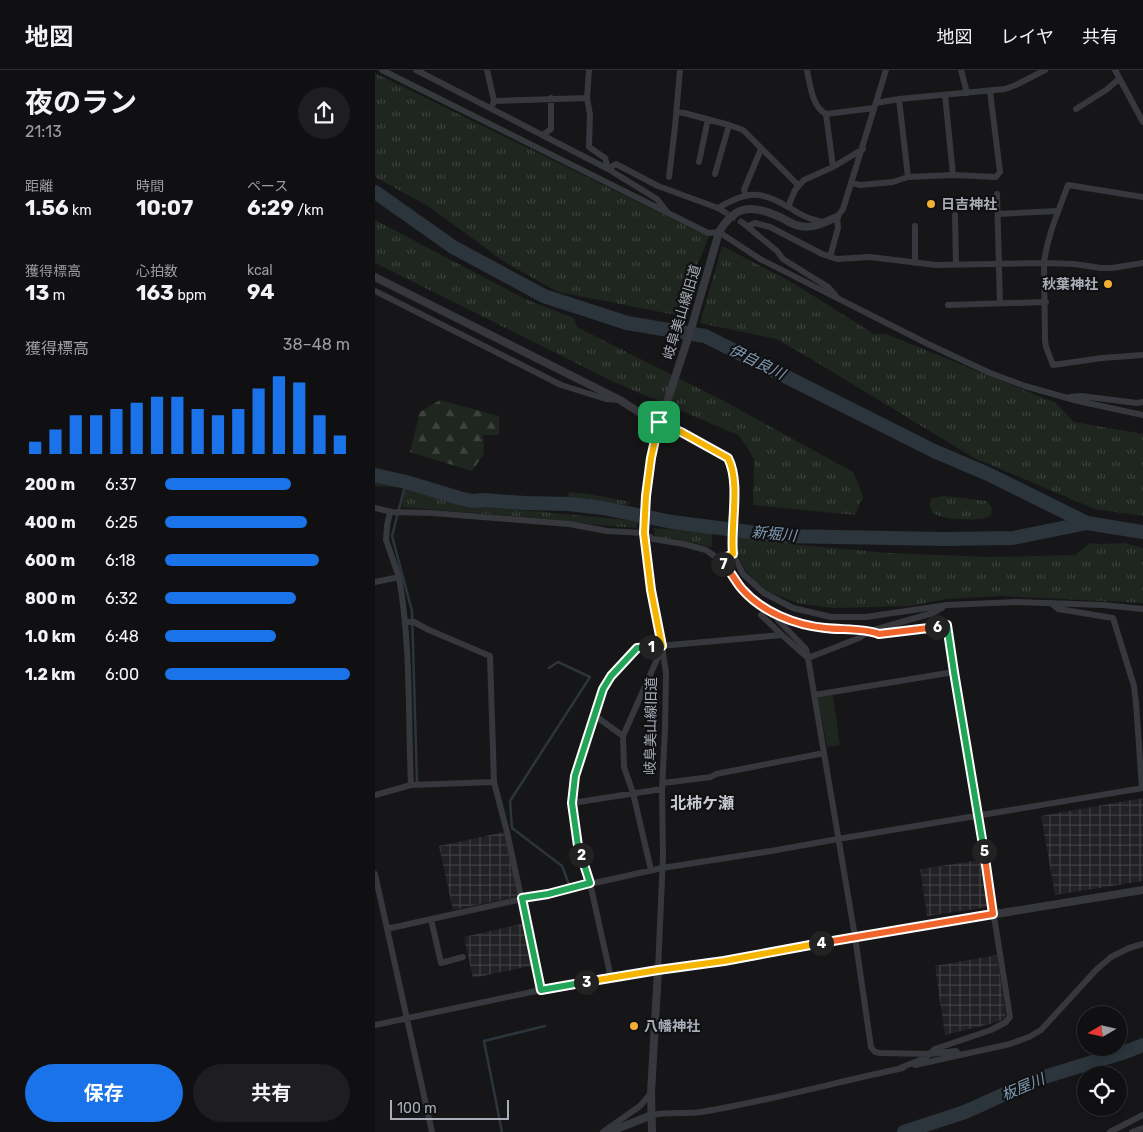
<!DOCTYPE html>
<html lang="ja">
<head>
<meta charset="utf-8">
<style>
  :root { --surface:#101012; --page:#1e1e20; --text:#f1f3f6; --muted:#9c9d9f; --line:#303032; --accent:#1a73e8 }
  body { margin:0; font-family:Rubik,"Noto Sans JP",sans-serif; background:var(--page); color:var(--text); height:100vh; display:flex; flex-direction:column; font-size:19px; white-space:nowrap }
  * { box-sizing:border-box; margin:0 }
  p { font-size:16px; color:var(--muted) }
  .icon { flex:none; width:28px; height:28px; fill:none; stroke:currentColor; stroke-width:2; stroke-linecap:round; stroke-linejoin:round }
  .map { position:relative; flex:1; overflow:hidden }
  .details { display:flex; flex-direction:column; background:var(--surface); width:375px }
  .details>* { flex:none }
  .needle { width:32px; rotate:261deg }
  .controls { position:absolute; left:702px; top:936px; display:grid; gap:10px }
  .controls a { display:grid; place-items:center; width:50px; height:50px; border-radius:50%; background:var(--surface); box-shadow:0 2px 12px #0003,0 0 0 1px var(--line); font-size:25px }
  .scale { position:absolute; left:15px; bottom:12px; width:119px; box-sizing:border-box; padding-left:5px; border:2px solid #a8adb8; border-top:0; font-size:14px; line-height:18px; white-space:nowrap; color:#a8adb8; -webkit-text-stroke:4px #111113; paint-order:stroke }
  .pin { position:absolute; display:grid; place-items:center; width:42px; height:42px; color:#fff; margin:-21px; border-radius:10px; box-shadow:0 2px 8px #0006 }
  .km { position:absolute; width:25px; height:25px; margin:-12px; border-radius:50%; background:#222; color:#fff; font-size:14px; line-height:25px; text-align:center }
  .round { display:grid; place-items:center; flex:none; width:52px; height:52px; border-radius:26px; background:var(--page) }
  .summary { display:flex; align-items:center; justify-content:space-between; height:85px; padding:0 25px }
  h1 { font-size:28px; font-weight:700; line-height:38px }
  .figures { display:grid; grid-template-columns:repeat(3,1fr); gap:8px; height:85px; padding:5px 25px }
  .figures div { display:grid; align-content:center }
  .figures b { font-size:21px; font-weight:700 }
  .figures small { font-size:14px; font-weight:400 }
  .figures p { font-size:14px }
  .chart { height:140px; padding:10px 25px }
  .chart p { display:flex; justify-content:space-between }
  .chart svg { width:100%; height:90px; margin-top:5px; stroke:var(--accent); stroke-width:6 }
  .cta { display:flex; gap:10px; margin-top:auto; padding:10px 25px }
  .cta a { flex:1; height:58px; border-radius:30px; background:var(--accent); color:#fff; font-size:20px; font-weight:700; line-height:58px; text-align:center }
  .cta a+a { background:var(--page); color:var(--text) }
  ul { padding:0 25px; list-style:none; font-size:16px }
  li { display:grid; grid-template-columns:80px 60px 1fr; align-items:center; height:38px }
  li i { height:12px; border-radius:6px; background:var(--accent) }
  header { display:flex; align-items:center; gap:30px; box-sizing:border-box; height:70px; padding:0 25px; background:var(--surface); border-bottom:1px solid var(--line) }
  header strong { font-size:24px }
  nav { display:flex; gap:28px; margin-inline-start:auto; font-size:18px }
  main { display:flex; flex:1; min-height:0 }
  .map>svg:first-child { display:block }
</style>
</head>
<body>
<header>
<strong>地図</strong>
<nav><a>地図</a><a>レイヤ</a><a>共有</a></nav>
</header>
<main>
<section class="details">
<div class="summary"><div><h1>夜のラン</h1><p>21:13</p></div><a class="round"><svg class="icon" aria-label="share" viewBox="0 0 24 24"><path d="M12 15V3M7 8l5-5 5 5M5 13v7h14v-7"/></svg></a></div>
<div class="figures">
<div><p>距離</p><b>1.56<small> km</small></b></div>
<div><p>時間</p><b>10:07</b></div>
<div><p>ペース</p><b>6:29<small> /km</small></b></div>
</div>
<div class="figures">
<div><p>獲得標高</p><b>13<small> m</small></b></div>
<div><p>心拍数</p><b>163<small> bpm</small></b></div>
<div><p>kcal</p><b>94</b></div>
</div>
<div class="chart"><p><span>獲得標高</span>38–48 m</p>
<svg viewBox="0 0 160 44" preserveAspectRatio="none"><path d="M5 44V38M15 44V32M25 44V25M35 44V25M45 44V22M55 44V19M65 44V16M75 44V16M85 44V22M95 44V25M105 44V22M115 44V12M125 44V6M135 44V9M145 44V25M155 44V35"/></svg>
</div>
<ul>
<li><b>200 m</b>6:37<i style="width:68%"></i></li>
<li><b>400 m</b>6:25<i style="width:77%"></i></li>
<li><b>600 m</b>6:18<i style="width:83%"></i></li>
<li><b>800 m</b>6:32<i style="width:71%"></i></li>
<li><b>1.0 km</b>6:48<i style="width:60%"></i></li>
<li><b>1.2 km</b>6:00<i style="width:100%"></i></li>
</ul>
<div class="cta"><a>保存</a><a>共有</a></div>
</section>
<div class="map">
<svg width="768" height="1062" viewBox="0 0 768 1062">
  <defs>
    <pattern id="industrial-grid" width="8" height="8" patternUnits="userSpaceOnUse" patternTransform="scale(1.25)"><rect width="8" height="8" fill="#222225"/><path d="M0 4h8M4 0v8" fill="none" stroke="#3f3f43"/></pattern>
    <pattern id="grass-tufts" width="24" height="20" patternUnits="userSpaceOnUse" patternTransform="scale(1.25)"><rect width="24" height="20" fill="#1e261f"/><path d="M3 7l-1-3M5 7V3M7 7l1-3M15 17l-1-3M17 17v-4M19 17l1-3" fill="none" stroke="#3c433d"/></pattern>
    <pattern id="forest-firs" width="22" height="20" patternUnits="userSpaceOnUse" patternTransform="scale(1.25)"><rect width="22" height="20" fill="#1e261f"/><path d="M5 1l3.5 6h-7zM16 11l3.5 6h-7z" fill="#3c433d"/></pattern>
  </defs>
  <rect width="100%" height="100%" fill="#161618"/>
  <!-- industrial -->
  <path fill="url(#industrial-grid)" d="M768 728V811L680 825 666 746Z
    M129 762 143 826 78 840 64 776Z
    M606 790 613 837 552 846 545 799Z
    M151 853 160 895 98 908 89 867Z
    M622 885 631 948 622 952 570 965 560 896Z"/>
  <!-- grass -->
  <path fill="url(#grass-tufts)" d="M0 3 334 167 301 245 183 222 131 193 53 136 0 107Z
    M0 150 150 229 199 248 202 257 347 330 478 402 488 426 480 445 378 435 379 390 373 378 363 365 239 312 0 193Z
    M347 176 413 210 499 264H511L681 333 699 352 768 364V446L720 439 599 388 428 284 401 269 325 253Z
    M0 409 21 413 23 417 0 416Z
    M35 418 84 434 264 451 261 458 224 455 171 449 27 437 29 419Z
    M194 422 213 424 256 432 253 435 193 429Z
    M569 426 612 431 617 439 616 445C614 446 610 448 609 448 598 451 560 450 556 440 554 436 555 432 557 428Z
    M279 458 337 463V477L302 469 280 467Z
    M359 466 394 467 395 471 424 475 514 483 615 487 700 485 715 473 726 474 750 473 768 478V533L626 526 572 529 535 536 458 538 422 533 389 520 370 500 363 486Z"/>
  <!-- forest -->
  <path fill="url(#forest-firs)" d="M65 330 124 346V365H108L109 384 97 401 35 382 45 342Z"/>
  <!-- green -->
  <path fill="#1e261f" d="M458 625 465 675 452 677 443 629 444 627Z"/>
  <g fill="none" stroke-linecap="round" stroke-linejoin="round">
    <!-- stream -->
    <path stroke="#2c353c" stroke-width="2.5" d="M31 412 17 466 37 541 42 713
      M174 598 183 592 215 607 135 731 137 758 187 796 195 817
      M127 1062 109 971 170 956"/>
    <!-- river -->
    <path stroke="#2c353c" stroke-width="14" d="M0 122 78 177 169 226 252 253 330 266 559 381 613 404 712 453 768 462
      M0 405 31 412 84 428 97 431 109 430 150 433 193 434 228 438 297 452 406 466 569 469 638 468 712 453
      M529 1062 590 1042 663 1009 750 982 768 975"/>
    <!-- minor-tunnel -->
    <path stroke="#333438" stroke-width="6" stroke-dasharray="6 3" stroke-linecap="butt" d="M348 141 368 153"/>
    <!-- minor -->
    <path stroke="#37383d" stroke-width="6" d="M7 0 333 163 344 162 385 189 553 274 615 303 650 316 703 331 768 345
      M41 0 233 99 282 129 293 143
      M112 0 119 31 118 34
      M214 0 212 28 215 45 214 77 230 88 233 99 241 94 283 116 343 138 348 141
      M432 0C435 14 437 37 451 44L499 38
      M586 0 592 23
      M740 0 768 52
      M570 25 578 105
      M524 29 533 107
      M119 31 212 28
      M501 33 524 29 630 19 641 15 670 0
      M701 39 731 20 744 9
      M301 42 309 43 354 55 368 60 423 115
      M451 44 458 97
      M168 65 176 59V28
      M324 92 333 49
      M340 104 354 55
      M294 107 300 57 305 0
      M477 113 485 115 518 112 533 107 578 105 621 107 625 102 615 21
      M622 124 625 234
      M371 125 369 120 386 79
      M768 127 693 115C684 140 672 166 669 193L670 270 671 277 678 295 727 288 768 285
      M413 137 420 120 429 110 458 97 488 79
      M343 138C372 121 385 120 413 137 418 139 422 143 427 145 434 149 442 150 449 153
      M623 144 683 141
      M580 145 581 195
      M368 153 402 181 408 189 453 217 461 226
      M373 156 380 153 395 157 447 184 462 189 495 187 561 195 669 193 699 194 726 198H737L768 193
      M540 156V193
      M455 187 463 158 462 147 468 139 511 0
      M0 221 186 315 231 329 244 330
      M573 235 671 232
      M695 327 706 326 762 333 768 332
      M284 352 308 363 353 388 356 394 359 412 356 471 358 484 368 504 389 523 418 538 456 547H491L572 535 641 532 728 535 768 539
      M0 438 17 442 57 443 194 454 232 461 269 463 278 469 309 474 331 480 345 490 352 498 367 519 391 539 402 545 443 557 495 561 558 543 567 538
      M15 442 12 456 11 470 24 507
      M0 512 24 507C36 576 33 646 36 715
      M676 533 683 539 738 548 759 616 761 633 767 718
      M386 545 407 565
      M402 545 403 550 431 579 433 588 480 867 496 977 500 982 505 983 555 984 581 981 585 985
      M31 552H39L54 560 115 586 119 712 132 762 166 920
      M439 625 579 602
      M219 645 248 666
      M288 713 336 707 341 704 449 683
      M0 725 36 715 119 712
      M197 733 287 719
      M276 800 258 723 249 697 248 666 287 578
      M0 804 57 1062
      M56 849 66 893 88 887
      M12 857 16 858 287 798 396 781 463 769 768 718
      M236 908 215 813 203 776 197 733 200 706 228 619 236 606 262 578 407 565 433 588 484 568 495 561 504 564 572 555 579 602 603 745 635 947 631 952 616 960 560 979 550 988 525 998
      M0 955 166 920 283 900 288 786 287 719 290 660 291 603 287 576 276 520 269 463V457
      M540 995 635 974 654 967 666 960 722 899 736 887 754 878 768 874
      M277 1045C293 1042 310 1044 326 1042 394 1031 461 1012 528 998
      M228 1062 265 1036 276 1023
      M735 1062 768 1045
      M757 1062 768 1058"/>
    <!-- tertiary -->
    <path stroke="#37383d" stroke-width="8" d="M0 207 245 330 273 348 284 352
      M269 457C271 429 274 402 279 374 281 363 283 353 288 344L316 259 344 162C361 133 379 135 407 148 412 151 419 155 425 156 438 159 450 152 462 147
      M234 1062 277 1045
      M277 1062 276 1023 283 900 349 891 480 867 768 820"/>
  </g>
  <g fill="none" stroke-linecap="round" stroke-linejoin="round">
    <!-- split-1 casing -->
    <g stroke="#fff" stroke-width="10">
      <path id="split-1" d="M276 577 287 576 276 520 269 463 271 426 276 388 284 352"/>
    </g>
    <!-- split-2 casing -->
    <g stroke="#fff" stroke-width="10">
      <path id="split-2" d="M206 785 203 776 197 733 200 706 228 619 236 606 262 578 276 577"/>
    </g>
    <!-- split-3 casing -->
    <g stroke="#fff" stroke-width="10">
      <path id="split-3" d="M206 785 215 813 173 824 147 828 166 920 211 912"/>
    </g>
    <!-- split-4 casing -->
    <g stroke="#fff" stroke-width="10">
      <path id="split-4" d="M211 912 283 900 349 891 446 873"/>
    </g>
    <!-- split-5 casing -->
    <g stroke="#fff" stroke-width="10">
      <path id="split-5" d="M446 873 618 844 609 781"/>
    </g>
    <!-- split-6 casing -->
    <g stroke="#fff" stroke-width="10">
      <path id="split-6" d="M562 557 572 555 579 602 609 781"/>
    </g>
    <!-- split-7 casing -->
    <g stroke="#fff" stroke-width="10">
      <path id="split-7" d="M348 494C356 501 360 511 367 519 387 542 420 555 450 558 466 560 489 558 504 564L562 557"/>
    </g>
    <!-- split-8 casing -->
    <g stroke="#fff" stroke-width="10">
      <path id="split-8" d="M284 352 308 363 353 388C366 413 355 456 358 484L345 490 348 494"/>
    </g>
    <!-- split-1 -->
    <use href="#split-1" stroke="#f5b400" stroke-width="6"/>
    <!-- split-2 -->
    <use href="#split-2" stroke="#22a559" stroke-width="6"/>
    <!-- split-3 -->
    <use href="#split-3" stroke="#22a559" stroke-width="6"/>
    <!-- split-4 -->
    <use href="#split-4" stroke="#f5b400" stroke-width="6"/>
    <!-- split-5 -->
    <use href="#split-5" stroke="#f0652b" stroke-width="6"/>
    <!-- split-6 -->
    <use href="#split-6" stroke="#22a559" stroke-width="6"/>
    <!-- split-7 -->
    <use href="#split-7" stroke="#f0652b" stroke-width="6"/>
    <!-- split-8 -->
    <use href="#split-8" stroke="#f5b400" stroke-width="6"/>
  </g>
  <!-- markers -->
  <g fill="#f2b134" stroke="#111113" stroke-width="2">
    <circle cx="556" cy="134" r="5"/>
    <circle cx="733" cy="214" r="5"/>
    <circle cx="259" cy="956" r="5"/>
  </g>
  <g text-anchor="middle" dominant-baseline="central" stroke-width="4.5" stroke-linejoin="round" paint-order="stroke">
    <!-- poi labels -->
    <g font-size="14" font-weight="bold" fill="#a8adb8" stroke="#111113" text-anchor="start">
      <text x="566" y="134">日吉神社</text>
      <text x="723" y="214" text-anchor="end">秋葉神社</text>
      <text x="269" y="956">八幡神社</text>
    </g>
    <!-- street labels -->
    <g font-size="14" fill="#a8adb8" stroke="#111113">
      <text transform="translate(307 242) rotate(-73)">岐阜美山線旧道</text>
      <text transform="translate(276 656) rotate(-89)">岐阜美山線旧道</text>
    </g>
    <!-- water labels -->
    <g font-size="15" font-style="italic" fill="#7f9bb3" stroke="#111113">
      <text transform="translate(382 292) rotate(26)">伊自良川</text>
      <text transform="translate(399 464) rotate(5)">新堀川</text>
      <text transform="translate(648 1017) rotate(-23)">板屋川</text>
    </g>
    <!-- quarter labels -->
    <g font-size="16" font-weight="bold" fill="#c9ccd4" stroke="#111113">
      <text x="327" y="733">北柿ケ瀬</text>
    </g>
  </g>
</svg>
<div class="controls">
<a><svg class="needle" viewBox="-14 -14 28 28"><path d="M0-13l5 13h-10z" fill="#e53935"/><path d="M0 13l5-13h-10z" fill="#9c9d9f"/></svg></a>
<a><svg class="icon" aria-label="locate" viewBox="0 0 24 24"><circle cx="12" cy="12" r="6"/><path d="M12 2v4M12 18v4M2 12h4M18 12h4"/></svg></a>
</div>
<div class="scale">100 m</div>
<div class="pin" style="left:284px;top:352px;background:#1e9e55"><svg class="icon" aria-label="arrive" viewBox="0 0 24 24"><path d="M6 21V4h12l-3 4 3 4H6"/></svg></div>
<b class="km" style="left:276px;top:577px">1</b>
<b class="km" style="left:206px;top:785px">2</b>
<b class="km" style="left:211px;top:912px">3</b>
<b class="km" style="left:446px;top:873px">4</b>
<b class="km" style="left:609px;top:781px">5</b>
<b class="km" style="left:562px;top:557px">6</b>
<b class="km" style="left:348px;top:494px">7</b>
</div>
</main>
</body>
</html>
